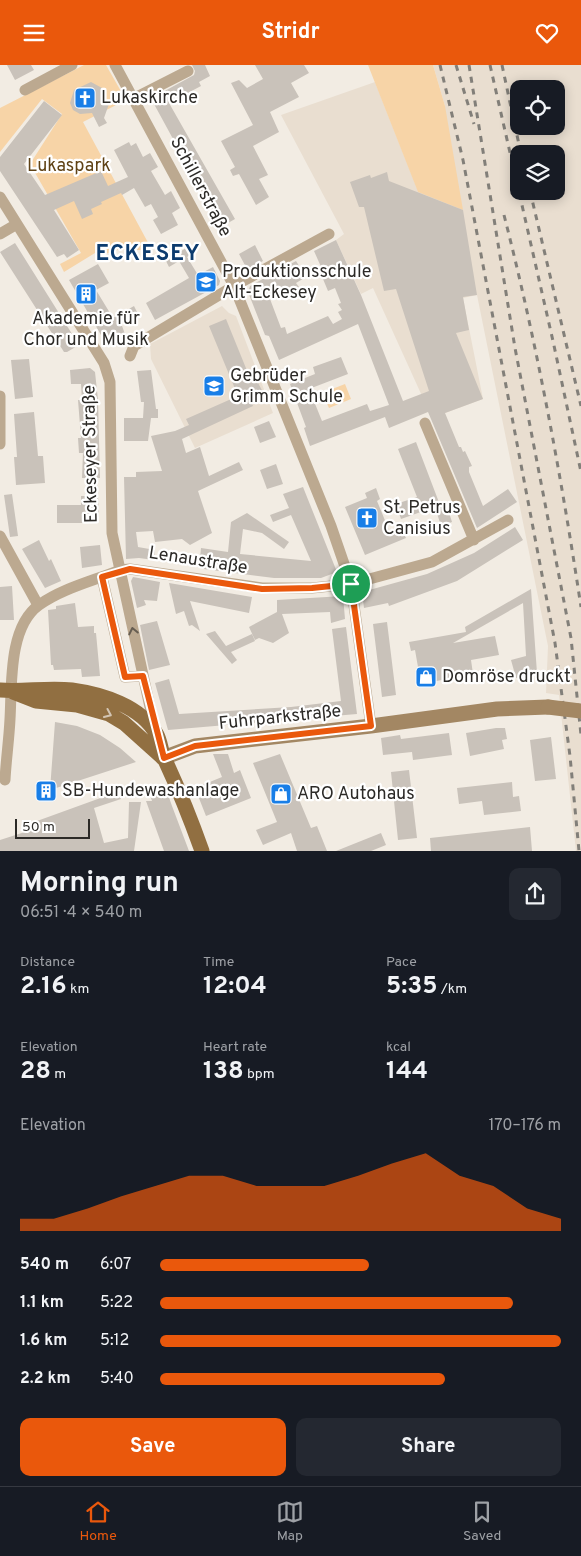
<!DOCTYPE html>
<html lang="en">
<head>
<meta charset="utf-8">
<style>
  :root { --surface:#171b24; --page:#242831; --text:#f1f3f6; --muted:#9ea1a6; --line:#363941; --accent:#ea580c }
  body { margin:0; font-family:Overpass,sans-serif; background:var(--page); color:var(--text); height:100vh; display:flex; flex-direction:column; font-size:19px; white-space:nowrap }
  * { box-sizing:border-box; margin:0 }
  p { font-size:16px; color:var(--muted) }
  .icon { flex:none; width:28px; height:28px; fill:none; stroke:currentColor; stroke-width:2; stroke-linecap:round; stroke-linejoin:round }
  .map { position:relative; height:786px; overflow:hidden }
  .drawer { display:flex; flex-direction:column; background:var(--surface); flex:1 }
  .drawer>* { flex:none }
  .controls { position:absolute; left:510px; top:15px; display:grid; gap:10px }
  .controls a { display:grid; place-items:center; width:55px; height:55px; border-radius:10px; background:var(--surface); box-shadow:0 2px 12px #0003; font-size:25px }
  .scale { position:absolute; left:15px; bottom:12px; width:75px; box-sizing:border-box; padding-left:5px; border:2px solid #2c2a27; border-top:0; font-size:14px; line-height:18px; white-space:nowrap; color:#2c2a27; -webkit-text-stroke:4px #fff; paint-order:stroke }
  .pin { position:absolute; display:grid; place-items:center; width:42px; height:42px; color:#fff; margin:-21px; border:2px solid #fff; border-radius:50%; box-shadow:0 1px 5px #0007 }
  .round { display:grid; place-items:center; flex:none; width:52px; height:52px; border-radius:10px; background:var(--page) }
  .head { display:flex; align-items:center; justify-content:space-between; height:85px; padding:0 20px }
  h1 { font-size:28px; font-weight:700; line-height:38px }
  .stats { display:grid; grid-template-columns:repeat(3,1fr); gap:8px; height:85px; padding:5px 20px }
  .stats div { display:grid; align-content:center }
  .stats b { font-size:25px; font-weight:700 }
  .stats small { font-size:14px; font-weight:400 }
  .stats p { font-size:14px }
  .chart { height:140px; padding:10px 20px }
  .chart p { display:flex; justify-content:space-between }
  .chart svg { width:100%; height:90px; margin-top:5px; fill:var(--accent); opacity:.7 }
  .button { display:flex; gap:10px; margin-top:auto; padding:10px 20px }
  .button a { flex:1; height:58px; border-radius:10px; background:var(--accent); color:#fff; font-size:20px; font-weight:700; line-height:58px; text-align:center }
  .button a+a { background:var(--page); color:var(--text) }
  ul { padding:0 20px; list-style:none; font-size:16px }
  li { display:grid; grid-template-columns:80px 60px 1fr; align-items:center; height:38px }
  li i { height:12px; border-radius:6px; background:var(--accent) }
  header { display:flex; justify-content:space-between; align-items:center; height:65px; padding:0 20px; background:var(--accent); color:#fff; font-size:22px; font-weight:700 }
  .tabs { display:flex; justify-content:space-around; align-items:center; height:70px; border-top:1px solid var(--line); background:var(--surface); font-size:14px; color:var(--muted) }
  .tabs a { display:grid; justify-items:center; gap:2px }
  .tabs .current { color:var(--accent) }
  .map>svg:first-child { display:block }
</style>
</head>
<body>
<header><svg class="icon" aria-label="menu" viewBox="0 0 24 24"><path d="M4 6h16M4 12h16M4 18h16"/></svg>Stridr<svg class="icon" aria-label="heart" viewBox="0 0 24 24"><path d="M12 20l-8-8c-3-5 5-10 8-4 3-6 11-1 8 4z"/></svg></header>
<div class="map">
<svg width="581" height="786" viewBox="0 0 581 786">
  <rect width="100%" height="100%" fill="#f2ece3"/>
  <!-- built -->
  <path fill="#e9ded0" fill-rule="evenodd" d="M433 0H581V786H576L559 630 546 628 548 581 477 230 463 233 483 334 432 353 373 223 361 229 336 175 344 169 281 50 375 17 418 126 445 41ZM519 24H556V61H519ZM519 89H556V126H519Z
    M222 241 229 248 236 251 273 348 195 383 151 294 150 279Z"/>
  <!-- green -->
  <path fill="#f7d4a7" d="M84 0H106L126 35 83 57 152 185H118L102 190 95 188 64 207 60 199 81 188 30 99 62 49 42 34 0 87V43Z
    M368 0H433L445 41 463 145 418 127Z
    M345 319 351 334 329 343 322 328Z"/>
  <!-- building -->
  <path fill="#c9c2ba" d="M7 0H31L34 5 15 15Z
    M192 0H205L210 11 199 17 201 21 169 38 235 154 221 162 154 39 164 33 161 28 194 10 195 6Z
    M255 0H304L309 8 291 18 299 32 270 47 279 67 253 81 268 110 259 114 269 132 256 140 239 109 233 111 230 105 235 102 221 76 253 60 231 18 239 15 247 23 263 14Z
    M91 17 102 23 105 34 110 36 104 53 107 58 99 62 92 48 80 49 73 45 70 38 74 25Z
    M44 36 62 50 24 99 45 130 101 106 108 121 128 112 114 85 129 77 131 81 136 78 143 92 150 88 158 102 151 106 165 130 171 126 180 143 172 148 178 160 161 169 153 155 158 152 151 139 145 142 134 123 122 130 121 128 101 137 102 139 91 144 93 149 82 154 74 136 54 145 79 185 67 193 64 189 57 192 0 106V92Z
    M387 107 389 116 463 145 477 230 463 232 469 265 456 268 483 334 445 348 459 382H461L463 387 465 386 472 401 469 402V407L483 441 508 424 517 437 477 463 428 347 389 363 385 352 310 381 304 363 306 362 290 319 315 309 313 302 341 292 348 309 309 324 322 356 367 339 370 346 389 340 358 259 279 295 269 271 265 270 248 227 250 221 296 196 306 212 296 218 299 222 289 228 287 225 270 234 281 263 285 262 287 269 328 251 333 259 342 254 338 247 342 245 338 239 341 238 335 223 328 226 323 214 326 213 314 186 336 175 361 230 403 336 429 326 396 224 384 226 364 142H359L350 117 370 110 371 113Z
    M15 178 79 280 67 287H64L0 187Z
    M255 180 263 196 247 204 239 189Z
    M189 181 193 188 187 192 198 210 213 202 220 216 219 220 155 255 146 238 189 213 179 196 169 202 166 196Z
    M98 199 109 218 96 225 113 253 134 241 138 249 121 258 126 272 108 282 69 215Z
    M226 254 252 318 257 316 265 331 252 338 253 341 182 374 186 388 200 382 209 411 239 397 243 405 198 426 212 468 190 480 182 474 155 477 153 466 136 467 138 482 155 485 154 495 139 493 126 494 124 412H136V407L162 406 151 371 175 366 189 360 186 354 238 331 209 261Z
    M29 294 33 332 15 334 11 295Z
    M90 303 95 307 98 335 100 413H82L83 388H79L78 373H81L78 335H82L81 319H71L70 305Z
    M151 305 156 344H158V353H151L148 376H124V353H143L144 337H141L137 306Z
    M34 347 38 391H43L45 418 16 420 14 392H17L14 349Z
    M269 356 276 372 260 378 254 362Z
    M416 377 440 440 446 438 452 457 441 461 435 442 401 454 396 439 417 432 398 384Z
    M276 399 283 419 267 424 260 405Z
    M303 422 337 507 321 513H274L204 504 205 495 200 494 201 483 228 487 231 457 247 448 289 477 284 484 262 468 243 464 240 489 311 496 291 450 273 457 270 450 289 443 283 429Z
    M376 423 380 434 377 436 391 470 402 465 406 473 365 490 345 442 367 433 365 428Z
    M12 429 18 471 10 472 4 430Z
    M81 431H98L99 452H83V458H57V440H81Z
    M515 462 523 475 457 516 389 541 388 538 364 543 362 527 427 509 474 488Z
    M39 475 49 496 51 494 61 516 45 523 22 484Z
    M100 480 102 500 82 503 80 482Z
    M133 512 160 517 157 536 144 535 146 540 137 543 131 516Z
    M169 518 252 532 249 548 190 536 200 566 192 560 189 561 184 546 176 549Z
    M12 521 14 555H0V522Z
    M531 524 537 608 516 613 511 595 526 591 523 538 453 578 495 571 499 590 471 595 473 609 421 619 415 585 411 586 409 577 466 567 465 562Z
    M343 531 345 554 331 558 330 547 282 549 289 568 273 578 259 573 255 575 249 562 277 547V535Z
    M75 538 78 562 94 561V568H96L100 611 82 612 81 604 54 605 53 600H51L48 545 56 544V541Z
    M157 556 170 600 149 605 140 560Z
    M387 557 396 630 382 632 373 559Z
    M346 562 357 649 168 665 155 618 169 614 179 649 291 642 341 636 332 564Z
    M215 566 226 581 252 569 255 576 231 587 237 595 232 599 206 569Z
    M55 657 77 661 100 670 120 683 136 697 50 725Z
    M496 663H505L507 674 502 675 504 684 470 691 466 668Z
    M449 668 452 690 413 695 412 687 383 690 381 673 400 670 401 674Z
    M551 672 556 714 535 716 530 675Z
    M213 689H228L234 708 240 705 251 733 206 751 195 723 222 712Z
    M280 689 311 763 317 761 327 786H297L291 768 263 780 256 765 277 757 253 698Z
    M409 705 417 773 398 775 391 707Z
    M512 717 513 732 519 731 521 746 484 750 482 736 459 739 457 723Z
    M165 721 172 741 189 786H164L146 736H152L149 727Z
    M117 727 121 734 94 743 104 778 128 773 129 737H141L134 786H0V775L28 766 26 760Z
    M530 762 532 786H431L430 773Z
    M381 768 386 780 371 786H336Z"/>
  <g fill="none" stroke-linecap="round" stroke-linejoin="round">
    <!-- minor -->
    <path stroke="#bca990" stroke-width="11" d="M115 0 234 221 331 461 351 519 371 661
      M25 25 72 0
      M133 34 188 6
      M0 132 104 298 110 317 112 468 155 665
      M0 169 17 159
      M130 291 134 281 234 221 329 169
      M0 331V379
      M425 358 474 475
      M0 471 38 540
      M102 512 125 612 143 611
      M5 715C6 695 9 675 10 654 12 621 8 562 39 540 63 523 93 516 120 505L130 504 262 523H312L351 519 432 497 508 455"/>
    <!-- secondary -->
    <path stroke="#a38763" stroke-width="15" d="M163 693 195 681 371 661 497 644 548 642"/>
    <!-- primary -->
    <path stroke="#916f41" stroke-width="15" d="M0 625C24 627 48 622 72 625 101 629 142 641 157 670 161 678 161 687 165 695 179 725 191 755 202 786
      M13 627 36 636 77 640 109 649 124 658 163 693"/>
    <!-- rail -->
    <path stroke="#827f79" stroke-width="3" stroke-dasharray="6 6" stroke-linecap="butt" d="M440 0 463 95 555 578 570 691 579 786
      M456 0 474 59
      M469 0 515 283 571 573 581 670
      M490 0 553 276 581 407
      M502 0 521 89
      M530 126 581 341
      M504 150C537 279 561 410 581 542"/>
    <!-- secondary-bridge -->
    <path stroke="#a38763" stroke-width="15" d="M548 642 581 646"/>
  </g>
  <!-- one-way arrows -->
  <defs><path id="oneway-chevron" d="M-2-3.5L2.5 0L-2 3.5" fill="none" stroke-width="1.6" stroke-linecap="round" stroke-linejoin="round" transform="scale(1.25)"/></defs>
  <use stroke="#665d51" href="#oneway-chevron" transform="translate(133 566) rotate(-102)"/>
  <use stroke="#d3c5b3" href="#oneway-chevron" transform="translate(108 649) rotate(24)"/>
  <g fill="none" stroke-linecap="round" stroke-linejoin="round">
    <!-- route casing -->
    <g stroke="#fff" stroke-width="10">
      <path id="route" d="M130 504 262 524 312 523 351 519 371 661 195 681 164 693 143 611 125 612 102 512Z"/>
    </g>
    <!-- route -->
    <use href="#route" stroke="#ea580c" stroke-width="6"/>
  </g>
  <!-- icons -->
  <defs>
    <g id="church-square" transform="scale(1.125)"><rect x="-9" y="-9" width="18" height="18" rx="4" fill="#187ee7" stroke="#fff"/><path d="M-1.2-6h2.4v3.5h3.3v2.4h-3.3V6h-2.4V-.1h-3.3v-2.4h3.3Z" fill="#fff"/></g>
    <g id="school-square" transform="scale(1.125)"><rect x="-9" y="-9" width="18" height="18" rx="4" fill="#187ee7" stroke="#fff"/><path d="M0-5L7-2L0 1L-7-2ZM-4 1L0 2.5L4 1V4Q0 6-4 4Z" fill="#fff"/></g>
    <g id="building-square" transform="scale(1.125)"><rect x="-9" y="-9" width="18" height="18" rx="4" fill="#187ee7" stroke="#fff"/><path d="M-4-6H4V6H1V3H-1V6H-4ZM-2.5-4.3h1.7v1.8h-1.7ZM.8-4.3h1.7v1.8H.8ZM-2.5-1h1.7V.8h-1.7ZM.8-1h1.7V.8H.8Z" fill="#fff"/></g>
    <g id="shop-square" transform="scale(1.125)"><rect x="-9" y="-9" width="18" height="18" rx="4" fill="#187ee7" stroke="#fff"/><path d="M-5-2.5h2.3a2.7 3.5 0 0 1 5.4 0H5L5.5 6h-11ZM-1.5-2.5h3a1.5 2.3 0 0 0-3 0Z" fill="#fff"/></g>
  </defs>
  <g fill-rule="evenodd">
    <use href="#church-square" x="85" y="33"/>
    <use href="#school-square" x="206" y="217"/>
    <use href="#building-square" x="86" y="229"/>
    <use href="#school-square" x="214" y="321"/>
    <use href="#church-square" x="367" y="453"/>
    <use href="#shop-square" x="426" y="612"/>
    <use href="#building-square" x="46" y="726"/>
    <use href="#shop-square" x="281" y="729"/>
  </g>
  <g text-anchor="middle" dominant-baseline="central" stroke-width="4.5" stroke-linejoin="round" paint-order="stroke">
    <!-- poi labels -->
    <g font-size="18" fill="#2c2a27" stroke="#fff" text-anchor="start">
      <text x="101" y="33">Lukaskirche</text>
      <text x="222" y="207">Produktionsschule<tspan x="222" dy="21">Alt-Eckesey</tspan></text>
      <text x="86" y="254" text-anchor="middle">Akademie für<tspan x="86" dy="21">Chor und Musik</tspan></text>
      <text x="230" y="311">Gebrüder<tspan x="230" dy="21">Grimm Schule</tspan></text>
      <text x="383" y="443">St. Petrus<tspan x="383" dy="21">Canisius</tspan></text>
      <text x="442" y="612">Domröse druckt</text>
      <text x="62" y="726">SB-Hundewashanlage</text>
      <text x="297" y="729">ARO Autohaus</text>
    </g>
    <!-- park labels -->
    <g font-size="18" fill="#5f4215" stroke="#fff">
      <text x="69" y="101">Lukaspark</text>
    </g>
    <!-- street labels -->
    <g font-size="18" fill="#2c2a27" stroke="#fff">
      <text transform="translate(200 122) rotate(62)">Schillerstraße</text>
      <text transform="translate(91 389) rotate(-91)">Eckeseyer Straße</text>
      <text transform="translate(198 496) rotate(9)">Lenaustraße</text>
      <text transform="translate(280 653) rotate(-6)">Fuhrparkstraße</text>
    </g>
    <!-- district labels -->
    <g font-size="22" font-weight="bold" letter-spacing="1" fill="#0c3b6e" stroke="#fff">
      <text x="148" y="189">ECKESEY</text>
    </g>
  </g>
</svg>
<div class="controls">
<a><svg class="icon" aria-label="locate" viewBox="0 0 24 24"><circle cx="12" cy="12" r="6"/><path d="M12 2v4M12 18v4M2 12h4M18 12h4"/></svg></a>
<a><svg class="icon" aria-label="layers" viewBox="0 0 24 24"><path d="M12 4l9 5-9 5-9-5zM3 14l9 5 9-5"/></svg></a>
</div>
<div class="scale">50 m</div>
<div class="pin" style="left:351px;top:519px;background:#1e9e55"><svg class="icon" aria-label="arrive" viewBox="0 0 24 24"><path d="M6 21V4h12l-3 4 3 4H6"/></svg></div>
</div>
<section class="drawer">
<div class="head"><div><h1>Morning run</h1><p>06:51 · 4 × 540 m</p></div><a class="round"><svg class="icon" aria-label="share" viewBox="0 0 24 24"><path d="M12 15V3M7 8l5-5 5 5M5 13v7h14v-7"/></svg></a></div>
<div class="stats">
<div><p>Distance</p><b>2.16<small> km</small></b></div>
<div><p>Time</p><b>12:04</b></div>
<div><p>Pace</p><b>5:35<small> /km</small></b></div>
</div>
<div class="stats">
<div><p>Elevation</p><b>28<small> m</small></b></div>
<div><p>Heart rate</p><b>138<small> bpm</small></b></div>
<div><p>kcal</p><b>144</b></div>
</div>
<div class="chart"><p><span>Elevation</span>170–176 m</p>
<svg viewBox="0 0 160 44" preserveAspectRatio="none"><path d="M0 44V38L10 38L20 33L30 27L40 22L50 17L60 17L70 22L80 22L90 22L100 17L110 11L120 6L130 17L140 22L150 33L160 38V44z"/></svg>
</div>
<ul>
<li><b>540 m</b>6:07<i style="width:52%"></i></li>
<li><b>1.1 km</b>5:22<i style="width:88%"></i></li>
<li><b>1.6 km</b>5:12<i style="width:100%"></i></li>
<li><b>2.2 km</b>5:40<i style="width:71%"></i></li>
</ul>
<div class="button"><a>Save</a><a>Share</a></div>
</section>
<nav class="tabs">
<a class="current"><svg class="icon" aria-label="home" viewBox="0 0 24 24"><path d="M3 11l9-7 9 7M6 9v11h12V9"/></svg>Home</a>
<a><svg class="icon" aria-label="map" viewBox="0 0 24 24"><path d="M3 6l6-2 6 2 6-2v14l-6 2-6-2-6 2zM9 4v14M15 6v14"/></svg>Map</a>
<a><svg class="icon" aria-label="saved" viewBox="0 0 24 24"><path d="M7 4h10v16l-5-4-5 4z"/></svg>Saved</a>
</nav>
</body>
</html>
